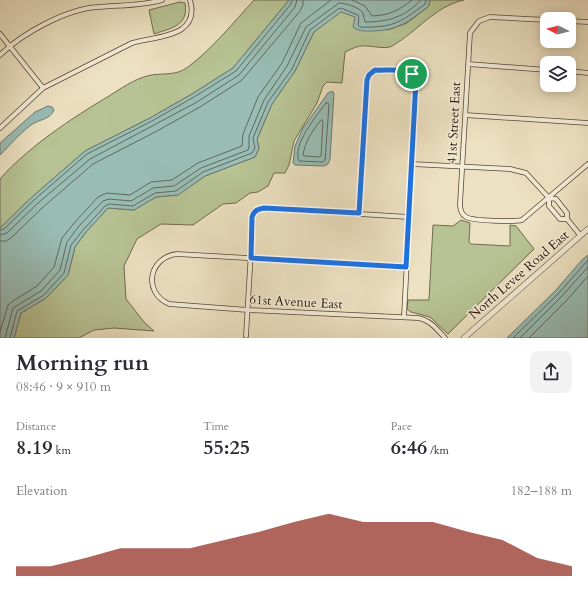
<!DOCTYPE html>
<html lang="en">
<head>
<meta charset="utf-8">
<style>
  :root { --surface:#fff; --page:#f2f2f3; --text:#2b2b33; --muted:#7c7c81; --accent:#8f2418 }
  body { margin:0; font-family:Cardo,serif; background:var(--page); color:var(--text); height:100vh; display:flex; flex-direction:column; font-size:15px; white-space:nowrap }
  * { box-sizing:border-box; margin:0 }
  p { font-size:13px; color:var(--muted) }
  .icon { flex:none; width:22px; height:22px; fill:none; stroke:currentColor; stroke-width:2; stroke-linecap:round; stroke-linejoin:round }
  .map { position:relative; height:338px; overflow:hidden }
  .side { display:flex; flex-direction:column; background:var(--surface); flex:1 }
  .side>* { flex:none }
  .needle { width:26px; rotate:276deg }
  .buttons { position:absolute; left:540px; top:12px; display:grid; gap:8px }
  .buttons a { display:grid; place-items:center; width:36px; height:36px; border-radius:8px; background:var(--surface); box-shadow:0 2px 10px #0003; font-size:20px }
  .pin { position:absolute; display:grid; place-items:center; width:34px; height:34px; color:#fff; margin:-17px; border:2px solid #fff; border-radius:50%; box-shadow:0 1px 4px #0007 }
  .round { display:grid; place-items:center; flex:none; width:42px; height:42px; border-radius:8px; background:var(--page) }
  .head { display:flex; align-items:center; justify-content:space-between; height:68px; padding:0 16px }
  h1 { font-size:22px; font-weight:700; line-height:30px }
  .metrics { display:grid; grid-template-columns:repeat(3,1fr); gap:6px; height:68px; padding:4px 16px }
  .metrics div { display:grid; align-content:center }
  .metrics b { font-size:20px; font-weight:700 }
  .metrics small { font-size:11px; font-weight:400 }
  .metrics p { font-size:11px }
  .chart { height:112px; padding:8px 16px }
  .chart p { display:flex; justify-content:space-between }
  .chart svg { width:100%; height:72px; margin-top:4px; fill:var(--accent); opacity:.7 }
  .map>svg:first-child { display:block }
</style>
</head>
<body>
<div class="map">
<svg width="588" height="338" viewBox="0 0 588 338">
  <rect width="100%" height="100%" fill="#ece1c2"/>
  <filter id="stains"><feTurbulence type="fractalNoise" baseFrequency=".005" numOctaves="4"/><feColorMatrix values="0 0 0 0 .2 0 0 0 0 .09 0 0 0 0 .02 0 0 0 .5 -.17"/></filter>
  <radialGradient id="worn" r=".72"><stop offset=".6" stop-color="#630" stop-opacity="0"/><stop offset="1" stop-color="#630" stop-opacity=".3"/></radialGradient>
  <!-- green -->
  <path fill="#b7c394" stroke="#706a4e" d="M254 0H289L233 68 192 94 150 118 85 151 32 197 0 228V179C28 147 72 118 109 96 120 89 135 79 147 76 161 72 175 77 188 67 212 49 234 22 254 0Z
    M430 0H464C435 6 417 32 392 46 386 50 370 45 362 46 356 46 350 50 345 52L342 83 327 82 323 86 317 103 294 141 289 165 285 173H274L268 186 258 192 250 193 236 203 223 204 193 225 161 224 137 239 124 266 126 299 144 322 154 331 114 328 94 330 79 338H14L21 313 46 298 68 275 75 247 86 232 108 208 134 210 156 197 177 195 205 176 255 157 259 148 257 139 272 104 295 71 314 32 341 11 388 30 407 23 429 6Z
    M180 2 185 3C189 26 171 28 154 34L149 10Z
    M461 220 470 223 469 242 471 244 510 246V225L516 226 534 249 448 334 430 317 411 312 407 309 408 300H429L433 225 453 226Z"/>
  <!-- water -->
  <path fill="#99bdb5" stroke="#6c7970" d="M289 0H430L429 6C409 21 399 30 374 31 365 31 360 32 353 27L355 17 341 12 314 32 295 71 272 104 257 139 259 148 255 157 205 176 178 195 156 197 134 210 108 208 86 232 75 247 68 275 46 298 21 313 14 338H0V228L32 197 85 151 150 118 192 94 233 68Z
    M332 91 334 93 330 159 328 164 324 166 295 165 293 163 295 146 303 128 328 93Z
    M48 106 52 107 54 110C50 120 39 119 31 125 20 133 10 145 0 155V143L35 112Z
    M588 255V338H507L556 290 582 260Z"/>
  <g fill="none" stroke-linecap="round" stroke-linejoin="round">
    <!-- shore -->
    <path stroke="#61685e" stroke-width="1" d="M352 0 365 6 372 16C390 15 398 11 412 0
      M326 103H328L329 105 325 160 323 162 299 161C292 145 317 115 326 103Z
      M322 120 323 122 321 156 319 157 305 156 303 155C305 142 312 131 320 121Z
      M0 230 4 229 34 200 87 154 152 121 194 97 236 71 291 4 292 0
      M0 235 7 233 38 203 90 159 154 125 197 102 239 75 295 7 297 0
      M0 241H6L11 238 42 208 93 164 157 131 200 107 242 80 300 11 303 5V0
      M0 332 8 305 13 301 37 286 54 267 62 238 75 222 98 197 107 193 130 195 151 182 172 180 198 163 242 146 243 134 258 97 282 63 301 23 331 0
      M5 338 13 308 41 291 60 270 67 242 79 226 103 201 109 199 131 201 153 188 174 186 201 168 248 150 249 147V136L264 100 287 66 306 27 339 3C345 3 359 7 363 13 364 16 364 19 365 22 388 22 405 17 421 0
      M10 338 17 311 44 295 64 273 71 245 83 230 105 206 109 204 133 206 155 193 176 191 203 172 252 153 255 148 253 138 268 102 292 69 310 30 338 9 341 8 358 15 359 18 358 25 360 27C392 28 400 23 425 4L426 0
      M513 338 559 293 588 260
      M520 338 562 296 588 267
      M529 338 567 300 588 276"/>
    <!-- minor casing -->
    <g stroke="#5a4636" stroke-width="5.5">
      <path id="minor" d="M547 20 490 17 479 21 470 33 460 204C460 209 461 214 466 217 473 221 514 222 522 220L588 164
        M569 21 588 22
        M0 34 43 88
        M0 55C23 33 66 9 98 7 119 5 141 6 162 0
        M468 64 547 70
        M569 71 588 73
        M465 115 588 123
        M0 128 43 88 132 43C155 36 201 38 190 0
        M412 164 510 169 526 173 549 198 556 199 567 213V219L580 235
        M549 198V206L560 219H567
        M359 213 367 80 371 72 375 70 410 72 415 78 416 84 404 317
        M406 267 177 254C149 257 142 292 169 304L248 310 418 318C430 320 437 329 445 338
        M246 336 253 217 254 211 264 208 408 217"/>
    </g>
    <!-- tertiary casing -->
    <g stroke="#5a4636" stroke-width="6">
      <path id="tertiary" d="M464 338 588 229"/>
    </g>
    <!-- minor -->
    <use href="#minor" stroke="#f3ecd7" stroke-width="4"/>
    <!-- tertiary -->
    <use href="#tertiary" stroke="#f3ecd7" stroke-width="5"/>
  </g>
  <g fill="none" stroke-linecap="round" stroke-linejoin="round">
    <!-- route casing -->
    <g stroke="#fff" stroke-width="8">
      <path id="route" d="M375 70C388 71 411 66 416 80L406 267 251 258 252 217C254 211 257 209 264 208L359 213 367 80 369 75Z"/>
    </g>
    <!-- route -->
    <use href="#route" stroke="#1a73e8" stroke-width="5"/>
  </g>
  <g text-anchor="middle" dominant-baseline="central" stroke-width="3" stroke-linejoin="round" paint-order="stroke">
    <!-- street labels -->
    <g font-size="13" fill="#291208" stroke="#f3ecd7">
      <text transform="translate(454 123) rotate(-87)">41st Street East</text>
      <text transform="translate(519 275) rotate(-41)">North Levee Road East</text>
      <text transform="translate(296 302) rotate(3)">61st Avenue East</text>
    </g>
  </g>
  <rect width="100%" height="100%" filter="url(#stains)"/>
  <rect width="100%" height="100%" fill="url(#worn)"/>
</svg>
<div class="buttons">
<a><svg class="needle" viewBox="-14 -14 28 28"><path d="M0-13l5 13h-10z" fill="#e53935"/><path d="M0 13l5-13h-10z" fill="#7c7c81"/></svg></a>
<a><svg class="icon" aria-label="layers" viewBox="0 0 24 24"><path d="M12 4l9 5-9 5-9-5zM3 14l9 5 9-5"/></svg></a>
</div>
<div class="pin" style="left:412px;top:74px;background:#1e9e55"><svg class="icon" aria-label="arrive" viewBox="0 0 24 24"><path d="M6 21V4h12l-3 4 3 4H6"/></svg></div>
</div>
<section class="side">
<div class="head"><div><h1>Morning run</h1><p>08:46 · 9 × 910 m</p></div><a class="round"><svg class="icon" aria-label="share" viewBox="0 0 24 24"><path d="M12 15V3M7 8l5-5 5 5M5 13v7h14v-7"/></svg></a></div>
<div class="metrics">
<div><p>Distance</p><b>8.19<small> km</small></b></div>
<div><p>Time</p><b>55:25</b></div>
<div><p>Pace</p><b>6:46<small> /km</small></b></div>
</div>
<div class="chart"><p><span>Elevation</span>182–188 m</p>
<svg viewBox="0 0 160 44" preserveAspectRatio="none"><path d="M0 44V38L10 38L20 33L30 27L40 27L50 27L60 22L70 17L80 11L90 6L100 11L110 11L120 11L130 17L140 22L150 33L160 38V44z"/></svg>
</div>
</section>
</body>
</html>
